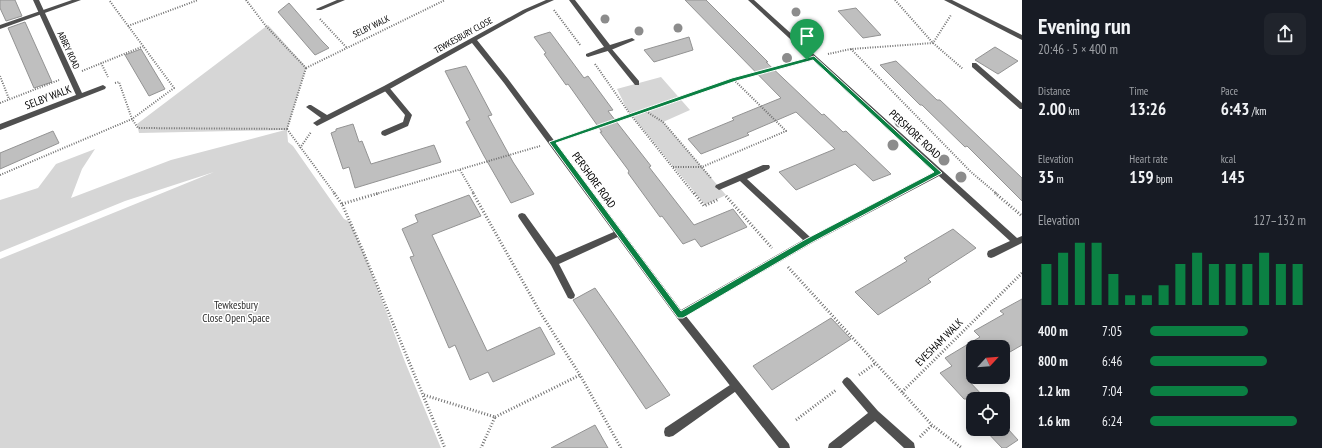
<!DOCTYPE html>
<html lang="en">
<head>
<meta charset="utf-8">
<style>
  :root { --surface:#171b24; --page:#20242c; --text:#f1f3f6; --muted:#9ea1a6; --accent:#0b8043 }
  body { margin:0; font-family:"PT Sans Narrow",sans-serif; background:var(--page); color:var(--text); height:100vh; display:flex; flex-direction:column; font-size:15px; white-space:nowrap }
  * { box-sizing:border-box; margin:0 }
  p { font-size:13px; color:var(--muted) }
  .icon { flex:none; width:22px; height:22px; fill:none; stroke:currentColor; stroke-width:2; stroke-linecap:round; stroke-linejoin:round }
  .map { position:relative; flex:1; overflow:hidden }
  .drawer { display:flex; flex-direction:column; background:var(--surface); width:300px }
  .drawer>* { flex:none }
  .needle { width:26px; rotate:64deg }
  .controls { position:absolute; left:966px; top:340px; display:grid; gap:8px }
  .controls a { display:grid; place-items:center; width:44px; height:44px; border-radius:8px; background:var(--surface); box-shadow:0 2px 10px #0003; font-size:20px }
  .pin { position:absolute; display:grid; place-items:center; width:34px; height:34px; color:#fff; margin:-41px -17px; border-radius:50% 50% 50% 0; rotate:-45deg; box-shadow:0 0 4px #0007 }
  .pin .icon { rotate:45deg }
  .round { display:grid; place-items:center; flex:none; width:42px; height:42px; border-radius:8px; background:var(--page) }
  .overview { display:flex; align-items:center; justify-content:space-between; height:68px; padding:0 16px }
  h1 { font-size:22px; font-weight:700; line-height:30px }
  .stats { display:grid; grid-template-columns:repeat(3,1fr); gap:6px; height:68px; padding:4px 16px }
  .stats div { display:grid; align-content:center }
  .stats b { font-size:17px; font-weight:700 }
  .stats small { font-size:11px; font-weight:400 }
  .stats p { font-size:11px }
  .chart { height:112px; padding:8px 16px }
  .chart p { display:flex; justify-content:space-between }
  .chart svg { width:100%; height:72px; margin-top:4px; stroke:var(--accent); stroke-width:6 }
  ul { padding:0 16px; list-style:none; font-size:13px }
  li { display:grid; grid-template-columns:64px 48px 1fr; align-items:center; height:30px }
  li i { height:10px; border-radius:5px; background:var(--accent) }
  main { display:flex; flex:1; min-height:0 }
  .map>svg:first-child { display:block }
</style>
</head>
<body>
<main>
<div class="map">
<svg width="1022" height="448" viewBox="0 0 1022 448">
  <rect width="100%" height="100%" fill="#fff"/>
  <!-- green -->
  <path fill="#d6d6d6" d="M268 25 306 67 287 130 288 142 293 146 344 219 350 222 368 263 405 362 441 448H0V259L214 172 125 201 0 252V200L38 188 56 164 95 149 82 169 71 198 171 160 285 130 139 133 137 124Z
    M661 77 690 110 663 122 726 195 705 205 628 111 617 89 613 90Z"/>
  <!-- building -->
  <path fill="#bfbfbf" stroke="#939393" d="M0 0H15L22 16 6 21 0 8Z
    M685 0H706L768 62H766L822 115 824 114 843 132 846 131 891 174 873 181 855 164 796 190 779 172 835 149 796 112 747 133 749 135 701 154 688 139 734 120 732 118 781 98Z
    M289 3 322 41 329 48 315 55 278 12Z
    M856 8 881 35 863 38 838 11Z
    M25 22 52 82 34 88 8 28Z
    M550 32 584 78 588 76 613 110 608 111 651 166 649 167 694 225 733 209 747 227 701 247 695 239 683 244 662 216 660 217 628 173 629 171 600 132H602L568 84 566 85 544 54 546 53 534 37Z
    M689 37 693 50 654 62 644 50Z
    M995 47 1018 61 998 74 975 60Z
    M141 49 165 89 149 96 125 55Z
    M896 61 937 100H940L1022 178V201L967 146 965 147 922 105H920L880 65Z
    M466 66 492 115 488 116 513 162 534 194 511 203 484 156 466 122 470 120 445 71Z
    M353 124 359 142 362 141 371 164 434 145 441 162 355 188 349 167 343 169 331 133 336 131V129Z
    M53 131 59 143 0 169V153Z
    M469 195 481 216 432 235 487 351 540 327 555 354 493 382 488 372 470 380 455 345 449 348 410 257 414 256 402 229 418 222 415 215Z
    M953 229 976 248 928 279 931 282 878 315 855 292 907 261 904 258Z
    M595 288 670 395 646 409 573 300Z
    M1022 299V345L1003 356V347H973V374L966 378 986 399H964L940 373 952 366 945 358 980 337 974 331 1004 314 1000 311Z
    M831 318 851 339 772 390 753 366Z
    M595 425 608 448H551Z
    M984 429H1008L1018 440 1006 448H1002Z"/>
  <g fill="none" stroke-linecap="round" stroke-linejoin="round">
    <!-- path-far1 -->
    <path stroke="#717171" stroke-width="2" stroke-dasharray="1 1.5" stroke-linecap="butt" d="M246 0 266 26 306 68
      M895 0 933 43 963 69
      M554 10 581 46
      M320 19 347 48
      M128 26 198 0
      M851 49 971 172 997 194
      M828 54 851 49 933 43 951 15
      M101 63 108 77
      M595 64 630 114 694 194
      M306 68 445 0
      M82 71 144 46
      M0 76 9 99
      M115 83 119 82 132 119 138 128 287 129
      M0 103 59 80
      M644 110 663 122 711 178
      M287 129 335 194
      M287 129 306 68
      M563 138 734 80 800 62
      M300 148 311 132
      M673 167H702L786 131 734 80
      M460 170 474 194
      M0 175 132 119 174 88 109 0
      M376 194 540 146"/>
    <!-- path -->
    <path stroke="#717171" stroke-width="3" stroke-dasharray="1 2" stroke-linecap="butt" d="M334 193 342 204 362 249 445 448
      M473 193 540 312 580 375 621 448
      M694 193 704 206 719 199
      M995 193 1022 216
      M726 196 772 248
      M342 204 379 193
      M788 267 932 425 962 448
      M859 375 876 363
      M902 392 1022 273
      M424 395 495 417 481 448
      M495 417 580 375
      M796 420 836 390
      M920 437 932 425"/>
    <!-- service -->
    <path fill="#4f4f4f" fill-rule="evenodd" d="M72 0H81L0 29V25Z
      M609 47 611 48 639 81V85H635L607 50 606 49Z
      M384 86H388L412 115 408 126 385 136 382 135 381 133 382 131 403 122 405 115 384 90Z
      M522 213 525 214 556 257 616 231H622L623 233 622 235 559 264 575 295 574 298 571 299 568 298 551 265 519 218 518 216 519 214Z
      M736 381 739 383 741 386 739 389 673 436 669 437 665 436 664 432 665 428Z"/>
    <!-- minor -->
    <path fill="#4f4f4f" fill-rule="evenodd" d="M33 0H39L82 93 103 85 106 87 105 89 0 130V124L76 95Z
      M337 0H345L321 10H317L316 9Z
      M546 0H554L527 12 477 40 508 79 681 310 803 240 740 181 719 190 715 187 716 185 763 165H769L770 167 769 169 747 179 810 237 934 172 748 0H754L1017 238 1022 236V243L994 257 991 258 988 257 987 254 988 251 1010 241 939 176 812 243 686 316 789 444 790 448H779L677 318 504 83 472 43 388 90 319 125 317 126 313 123 321 118 306 107 309 105H311L327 115 384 86 523 10Z
      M569 0H575L610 45 632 38 635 40 611 50 588 57 586 56V54L604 47Z
      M972 63H976L1022 103V109H1020L972 67Z
      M847 377 850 379 878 411 914 443 915 448H904L875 421 841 448H828L829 444 868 413 844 385 842 382 844 379Z"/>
    <!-- tertiary -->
    <path fill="#4f4f4f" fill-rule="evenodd" d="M944 0H952L1022 35V40Z"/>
  </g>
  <!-- trees -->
  <g fill="#8c8c8c">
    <circle cx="796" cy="12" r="4.5"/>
    <circle cx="605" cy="19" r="4.5"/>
    <circle cx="678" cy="28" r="4.5"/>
    <circle cx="639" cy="31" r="4.5"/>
    <circle cx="787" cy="58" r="5"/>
    <circle cx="900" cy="122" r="5.5"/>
    <circle cx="893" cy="145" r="5.5"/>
    <circle cx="944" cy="160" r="5.5"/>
    <circle cx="961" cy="177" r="5.5"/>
  </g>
  <!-- route -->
  <path fill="#0b8043" stroke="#fff" fill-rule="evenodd" d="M814 56 942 173 811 243 683 318H678L549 142 732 78ZM813 60 934 172 806 239 681 311 556 143 736 81Z"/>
  <g text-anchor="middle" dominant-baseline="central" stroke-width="3" stroke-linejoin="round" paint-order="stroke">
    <!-- far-street labels -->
    <g font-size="9" fill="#000" stroke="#fff">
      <text transform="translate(371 26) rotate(-26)">SELBY WALK</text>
      <text transform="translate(463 35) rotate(-29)">TEWKESBURY CLOSE</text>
      <text transform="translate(69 50) rotate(65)">ABBEY ROAD</text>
    </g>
    <!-- street labels -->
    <g font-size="11" fill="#000" stroke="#fff">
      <text transform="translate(48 97) rotate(-21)">SELBY WALK</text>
      <text transform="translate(915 134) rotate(43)">PERSHORE ROAD</text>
      <text transform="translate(594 180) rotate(54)">PERSHORE ROAD</text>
      <text transform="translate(939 342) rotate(-45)">EVESHAM WALK</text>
    </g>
    <!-- park labels -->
    <g font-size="11" fill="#2d2d2d" stroke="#fff">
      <text x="236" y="305">Tewkesbury<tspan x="236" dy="13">Close Open Space</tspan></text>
    </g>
  </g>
</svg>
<div class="controls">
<a><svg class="needle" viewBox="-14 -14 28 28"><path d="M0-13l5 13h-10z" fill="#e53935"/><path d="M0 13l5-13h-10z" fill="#9ea1a6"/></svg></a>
<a><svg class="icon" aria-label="locate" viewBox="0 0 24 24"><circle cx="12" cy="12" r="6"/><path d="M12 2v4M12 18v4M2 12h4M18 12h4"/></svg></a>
</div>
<div class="pin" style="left:807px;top:60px;background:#1e9e55"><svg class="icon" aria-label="arrive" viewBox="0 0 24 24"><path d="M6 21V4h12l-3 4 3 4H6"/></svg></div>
</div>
<section class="drawer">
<div class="overview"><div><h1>Evening run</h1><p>20:46 · 5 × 400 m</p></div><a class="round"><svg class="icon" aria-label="share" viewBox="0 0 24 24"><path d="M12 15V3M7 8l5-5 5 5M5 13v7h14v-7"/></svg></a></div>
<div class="stats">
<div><p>Distance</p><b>2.00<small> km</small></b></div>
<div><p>Time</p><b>13:26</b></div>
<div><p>Pace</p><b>6:43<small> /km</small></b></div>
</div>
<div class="stats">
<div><p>Elevation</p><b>35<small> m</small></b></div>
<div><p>Heart rate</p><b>159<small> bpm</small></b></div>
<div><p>kcal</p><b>145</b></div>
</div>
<div class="chart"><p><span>Elevation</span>127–132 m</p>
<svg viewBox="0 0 160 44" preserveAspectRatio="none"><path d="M5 44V19M15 44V12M25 44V6M35 44V6M45 44V25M55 44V38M65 44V38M75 44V32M85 44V19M95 44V12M105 44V19M115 44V19M125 44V19M135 44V12M145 44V19M155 44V19"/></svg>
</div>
<ul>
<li><b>400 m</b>7:05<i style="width:63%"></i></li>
<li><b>800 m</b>6:46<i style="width:75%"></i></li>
<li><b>1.2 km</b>7:04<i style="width:63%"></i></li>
<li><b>1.6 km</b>6:24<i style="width:94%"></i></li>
</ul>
</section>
</main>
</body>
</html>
